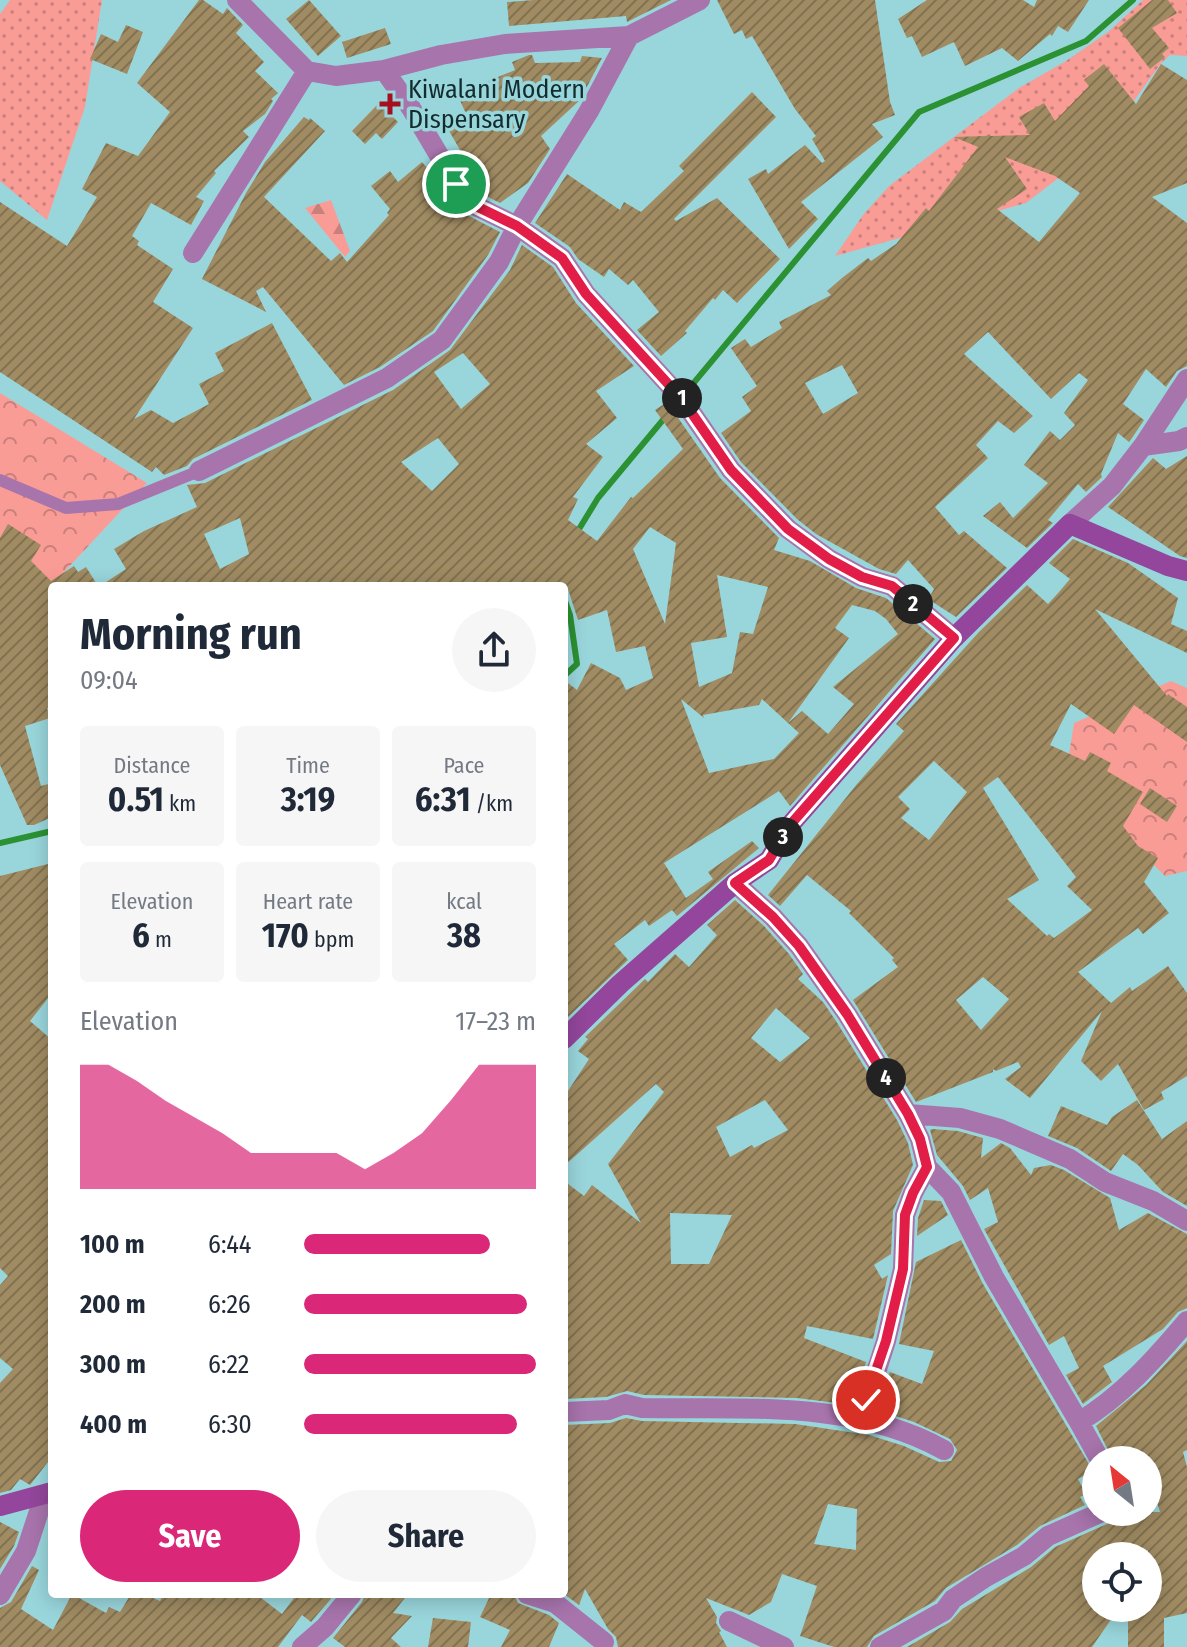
<!DOCTYPE html>
<html lang="en">
<head>
<meta charset="utf-8">
<style>
  :root { --surface:#fff; --page:#f6f6f7; --text:#1f2937; --muted:#747a83; --accent:#db2777 }
  body { margin:0; font-family:"Fira Sans Condensed",sans-serif; background:var(--page); color:var(--text); height:100vh; display:flex; flex-direction:column; font-size:30px; white-space:nowrap }
  * { box-sizing:border-box; margin:0 }
  p { font-size:26px; color:var(--muted) }
  .icon { flex:none; width:44px; height:44px; fill:none; stroke:currentColor; stroke-width:2; stroke-linecap:round; stroke-linejoin:round }
  .map { position:relative; flex:1; overflow:hidden }
  .sheet { position:absolute; left:48px; top:582px; width:520px; height:1016px; display:flex; flex-direction:column; background:var(--surface); border-radius:8px; box-shadow:0 4px 20px #0003 }
  .sheet>* { flex:none }
  .needle { width:52px; rotate:330deg }
  .fabs { position:absolute; left:1082px; top:1446px; display:grid; gap:16px }
  .fabs a { display:grid; place-items:center; width:80px; height:80px; border-radius:50%; background:var(--surface); box-shadow:0 4px 20px #0003; font-size:40px }
  .pin { position:absolute; display:grid; place-items:center; width:68px; height:68px; color:#fff; margin:-34px; border:4px solid #fff; border-radius:50%; box-shadow:0 2px 8px #0007 }
  .km { position:absolute; width:40px; height:40px; margin:-20px; border-radius:50%; background:#222; color:#fff; font-size:22px; line-height:40px; text-align:center }
  .round { display:grid; place-items:center; flex:none; width:84px; height:84px; border-radius:42px; background:var(--page) }
  .headline { display:flex; align-items:center; justify-content:space-between; height:136px; padding:0 32px }
  h1 { font-size:44px; font-weight:700; line-height:60px }
  .stats { display:grid; grid-template-columns:repeat(3,1fr); gap:12px; height:136px; padding:8px 32px }
  .stats div { display:grid; align-content:center; border-radius:8px; background:var(--page); text-align:center }
  .stats b { font-size:34px; font-weight:700 }
  .stats small { font-size:22px; font-weight:400 }
  .stats p { font-size:22px }
  .chart { height:224px; padding:16px 32px }
  .chart p { display:flex; justify-content:space-between }
  .chart svg { width:100%; height:144px; margin-top:8px; fill:var(--accent); opacity:.7 }
  .primary-button { display:flex; gap:16px; margin-top:auto; padding:16px 32px }
  .primary-button a { flex:1; height:92px; border-radius:48px; background:var(--accent); color:#fff; font-size:32px; font-weight:700; line-height:92px; text-align:center }
  .primary-button a+a { background:var(--page); color:var(--text) }
  ul { padding:0 32px; list-style:none; font-size:26px }
  li { display:grid; grid-template-columns:128px 96px 1fr; align-items:center; height:60px }
  li i { height:20px; border-radius:10px; background:var(--accent) }
  .map>svg:first-child { display:block }
</style>
</head>
<body>
<div class="map">
<svg width="1187" height="1647" viewBox="0 0 1187 1647">
  <defs>
    <pattern id="grass-dots" width="8" height="8" patternUnits="userSpaceOnUse" patternTransform="scale(2)"><rect width="8" height="8" fill="#fa9c96"/><path d="M2 2h.1M6 6h.1" fill="none" stroke="#c97f7b" stroke-width="1.8" stroke-linecap="round"/></pattern>
    <pattern id="forest-firs" width="22" height="20" patternUnits="userSpaceOnUse" patternTransform="scale(2)"><rect width="22" height="20" fill="#fa9c96"/><path d="M5 1l3.5 6h-7zM16 11l3.5 6h-7z" fill="#c97f7b"/></pattern>
    <pattern id="park-crowns" width="20" height="18" patternUnits="userSpaceOnUse" patternTransform="scale(2)"><rect width="20" height="18" fill="#fa9c96"/><path d="M2 6a3 3 0 1 1 6 0M12 15a3 3 0 1 1 6 0" fill="none" stroke="#c97f7b"/></pattern>
    <pattern id="building-hatch" width="6" height="6" patternUnits="userSpaceOnUse" patternTransform="scale(2)"><rect width="6" height="6" fill="#a08b62"/><path d="M-1 1l2-2M0 6l6-6M5 7l2-2" fill="none" stroke="#817251"/></pattern>
  </defs>
  <rect width="100%" height="100%" fill="#99d6dc"/>
  <!-- grass -->
  <path fill="url(#grass-dots)" d="M10 0H102L85 107 47 220 0 181V14Z
    M1143 0H1187V56L1170 55 1161 63 1104 143 1026 203 835 256 863 215 889 186 1019 88 1066 61 1108 32Z"/>
  <!-- forest -->
  <path fill="url(#forest-firs)" d="M331 200 350 251 345 257 305 208Z"/>
  <!-- park -->
  <path fill="url(#park-crowns)" d="M0 393 147 483 51 586 0 556Z
    M1171 681 1187 688V871L1165 876 1087 799 1067 767 1074 723Z"/>
  <g fill="none" stroke-linecap="round" stroke-linejoin="round">
    <!-- stream -->
    <path stroke="#2b9132" stroke-width="6" d="M576 534 598 498 919 112 1086 41 1133 0
      M564 598 570 615 577 664 564 676
      M0 843 52 831"/>
  </g>
  <!-- building -->
  <path fill="url(#building-hatch)" fill-rule="evenodd" d="M199 0H203L223 14 227 8 243 25 236 33 264 62 255 71 278 93 271 99 273 101 265 114 243 131 249 137 214 171 216 173 196 197 204 201 191 225 151 203 132 236 139 241 137 245 173 269 153 302 193 328 134 419 151 410 173 423 209 404 199 384 224 371 215 353 272 323 312 400 193 459 187 466 164 475 156 467 152 472 0 372V202L67 246 97 197 82 189 106 143 138 156 170 112 137 83Z
    M309 0 341 36 318 56 286 19Z
    M534 0H671L627 22 626 16 509 26 507 2Z
    M717 0H875L890 102 895 115 872 124 883 137 801 202 818 219 789 249 748 179 766 169 768 174 805 145 822 163 825 161 812 139 816 136 795 109 752 36 746 39 742 30 734 34Z
    M927 0H1023L1034 7 1037 0H1089L1068 32 1058 26 1052 36 1050 34 1018 61 1002 48 965 66 954 42 922 57 912 36 907 38 898 19Z
    M1152 0H1168L1177 13 1152 28 1169 48 1162 54 1165 57 1150 69 1118 28Z
    M126 25 143 32 127 74 90 59 101 34 118 42Z
    M385 28 391 44 347 58 342 42Z
    M529 55H532L535 63 580 62 582 56 602 58 580 100 541 136 550 149 528 183 500 203 486 196 466 176 463 170 468 164 448 129 468 118 457 94 515 70 512 62Z
    M1104 64 1136 104 1161 64 1187 80V183L1152 197 1187 223V366L1177 371 1166 387 1146 369 1123 404 1144 420 1132 438 1129 442 1118 433 1101 474 1102 477 1086 492 1078 484 1048 520 1053 523 1027 548 983 516 1000 502 1013 518 1048 483 1024 465 1050 431 1060 440 1075 425 1064 413 1088 380 1079 373 1051 399 988 332 964 354 1033 416 1014 433 998 421 976 445 988 458 935 507 959 535 964 531 1007 568 956 617 928 599 934 589 908 560 896 574 879 569 816 534 797 519 741 462 721 433 751 411 742 397 757 386 731 348 745 339 751 347 782 328 779 322 831 295 827 291 842 278 868 258 871 261 896 244 926 208 929 211 978 147 954 137 986 136 989 134 991 136 1030 135 1019 117 1044 103 1055 121 1089 86 1084 80ZM1005 157 1055 176 1080 193 1039 242 997 209 1027 189ZM842 365 858 393 823 414 805 383Z
    M752 92 776 117 674 219 676 221 717 198 780 259 737 303 723 290 715 300 713 298 685 331 687 333 661 356 637 330 659 312 633 280 628 285 609 269 604 277 578 259 570 247 535 223 567 174 620 210 624 202 641 212 684 171 679 166Z
    M379 103 398 122 382 139 376 133 365 144 352 131Z
    M304 117 309 120 310 118 325 131 264 197 331 261 340 253 347 262 389 215 387 213 390 209 371 186 390 171 398 182 422 162 469 216 500 232 488 255 433 331 380 367 344 385 263 287 256 291 266 312 202 279 246 193 265 162Z
    M522 245 553 267 576 303 634 366 596 391 617 418 586 444 603 457 573 497 578 499 568 520 597 541 631 497 633 498 683 449 655 410 667 402 720 478 779 538 774 550 810 561 856 588 886 598 935 639 790 806 779 791 664 863 686 898 713 879 708 872 752 841 759 848 677 916 672 910 649 926 645 920 614 944 628 960 566 1019 564 680 577 690 591 663 620 678 626 690 653 678 645 646 616 652 607 610 578 620 567 586H100L126 569 114 549 144 531 197 507 187 485 205 483 393 390 450 350 510 270ZM463 353 490 384 461 409 434 372ZM438 438 459 464 432 491 401 462ZM240 518 249 554 220 569 204 534ZM650 527 676 543 665 624 633 549ZM717 575 768 587 753 634 740 632 732 673 699 687 691 643 727 637ZM852 605 875 611 886 619 898 634 833 687 854 704 828 734 802 711 788 723 799 733 774 759 709 773 681 699 704 718 703 715 759 705 762 699 788 723 849 638 835 628Z
    M1187 456V558L1180 556 1108 507 1153 458 1166 469Z
    M8 524 41 545 31 561 51 581 74 566 78 572 86 567 98 586H52V706L47 708 50 718 25 726 41 786 52 783V817L34 825H27L0 765V538Z
    M1073 539 1128 563 1178 598 1171 624 1187 631V653L1095 609 1167 696 1168 694 1187 707V742L1134 705 1114 734 1071 704 1050 745 1085 761 1090 752 1111 763 1107 771 1143 792 1123 826 1138 846 1158 858 1144 882 1169 913 1143 934 1138 928 1078 972 1111 1003 1130 987 1132 991 1168 966 1187 993V1076L1161 1092 1164 1099 1144 1110 1118 1064 1101 1081 1081 1061 1102 1011 1030 1098 1005 1079 1021 1067 1018 1062 996 1071 993 1069V1072L916 1102 853 1000 898 967 892 960 894 958 849 913 851 911 807 875 780 906 768 895 857 784 904 731 896 724 979 632 1027 585 1048 604 1059 592 1070 579 1049 563ZM934 761 967 792 929 840 901 818 910 809 898 797ZM998 777 1076 877 1067 886 1092 910 1054 938 1049 934 1047 936 1007 899 1039 880 983 788ZM983 977 1009 999 981 1030 956 1000Z
    M1150 788 1177 806 1167 822 1140 804Z
    M52 863V993L30 1021 52 1040V1457L30 1485 20 1479 11 1490 0 1493V1383L13 1369 0 1358V1285L8 1276 0 1268V876Z
    M735 900 764 926 789 954 803 974 798 979 823 1002 836 1021 897 1120 908 1143 913 1165 893 1211 891 1254 874 1265 882 1279 888 1275 873 1339 807 1326 804 1338 866 1362 852 1405 797 1398 644 1395 627 1391 606 1397 564 1399V1181L584 1196 592 1185 641 1223 608 1164 664 1092 656 1084 564 1166V1097L589 1059 578 1051 588 1039 585 1037 645 979 648 982 675 954 689 967 717 935 707 925ZM776 1008 810 1038 780 1062 751 1038ZM765 1100 788 1130 754 1148 752 1145 730 1157 716 1127ZM670 1213 732 1215 709 1264H671Z
    M1137 1100 1162 1139 1187 1121V1206L1163 1192 1138 1165 1123 1154 1111 1171 1077 1148 1048 1136 1061 1106 1107 1125 1112 1117Z
    M932 1129 958 1131 983 1138 981 1158 1001 1143 1010 1148 1031 1175 1034 1168 1051 1165 1064 1170 1110 1198 1119 1230 1148 1213 1187 1234V1308L1178 1312 1163 1329 1103 1366 1112 1382 1083 1404 1066 1375 1079 1368 1064 1336 1049 1345 984 1229 998 1222 988 1188 970 1200 963 1186 937 1155 930 1130Z
    M924 1200 941 1201 948 1215 917 1236 918 1218Z
    M961 1240 983 1284 1093 1471 1078 1479 1086 1494 1080 1497 1085 1505 1040 1526 1017 1545 946 1588 935 1601 874 1636 867 1647H834L800 1636 817 1586 782 1574 771 1602 749 1615 706 1598 717 1617 716 1623 721 1631 719 1632 727 1647H618L616 1637 608 1629 585 1589 579 1605 564 1594V1425L610 1423 626 1418 642 1421 795 1424 869 1435 904 1446 939 1462 951 1461 957 1450 950 1439 914 1422 877 1410 890 1372 922 1384 934 1351 899 1344 916 1262ZM828 1504 857 1509 856 1550 814 1544Z
    M1187 1341V1450L1183 1452 1187 1467V1613L1164 1618V1647H1128V1608H1148V1550L1131 1556H1096V1608H1119L1092 1647H907L950 1622 962 1609 1031 1567 1055 1547 1107 1524 1113 1519 1126 1516 1125 1512H1160L1148 1473V1460H1120L1118 1457 1113 1460 1096 1426 1146 1385Z
    M0 1522 19 1532 14 1546 0 1569Z
    M32 1566 39 1570 21 1609 53 1630 72 1594 106 1613 109 1607 120 1612 131 1594H144L160 1601 163 1594H256L282 1614 297 1594H335L311 1622 302 1615 278 1647H0V1608L11 1602Z
    M365 1594H408L393 1613 412 1616 391 1638 401 1647H345L333 1638 362 1602Z
    M491 1594H514L518 1603 549 1615 559 1623 549 1647H501L510 1630 480 1617Z
    M433 1618 471 1622 468 1647H428Z"/>
  <g fill="none" stroke-linecap="round" stroke-linejoin="round">
    <!-- lane -->
    <path stroke="#a774ac" stroke-width="12" d="M0 480 66 508 118 504 199 471"/>
    <!-- street -->
    <path stroke="#a774ac" stroke-width="20" d="M237 0 307 71 336 76 384 70 441 55 505 44 629 36
      M384 70 411 108 456 184 478 207 517 226 562 258 586 294 682 399 731 470 788 529 829 559 862 577 892 586 954 638
      M193 253 307 71
      M1143 446 1179 441 1187 437
      M199 471 387 378 442 340 499 262 517 226 589 111 629 36 700 0
      M1070 524 1112 486 1143 446 1187 379
      M735 883 773 917 799 946 847 1014 908 1114 920 1139 927 1167 951 1192 994 1277 1079 1422C1122 1396 1155 1359 1187 1321
      M908 1114 960 1118 1000 1129 1070 1159 1105 1182 1153 1201 1187 1221
      M564 1412 609 1410 625 1404 642 1408C742 1410 853 1399 944 1450
      M861 1419 886 1341 903 1269 905 1215 913 1193 927 1167
      M1079 1422 1100 1460
      M527 1594 555 1603 604 1642
      M0 1595 26 1551 44 1496
      M729 1621 784 1647
      M302 1647 325 1627 352 1594
      M880 1647 944 1611 953 1599 986 1577 1024 1556 1048 1536 1102 1512"/>
    <!-- secondary -->
    <path stroke="#93469b" stroke-width="20" d="M564 1039 620 984 735 883 769 860 790 825 954 638 1070 524 1168 566 1187 571
      M0 1506 52 1492"/>
  </g>
  <g fill="none" stroke-linecap="round" stroke-linejoin="round">
    <!-- route casing -->
    <g stroke="#fff" stroke-width="16">
      <path id="route" d="M456 184 478 207 517 226 562 258 586 294 682 399 731 470 788 529 829 559 862 577 892 586 954 638 790 825 769 860 735 883 773 917 799 946 847 1014 908 1114 920 1139 927 1167 913 1193 905 1215 903 1269 886 1341 866 1400"/>
    </g>
    <!-- route -->
    <use href="#route" stroke="#e11d48" stroke-width="10"/>
  </g>
  <!-- markers -->
  <path fill="#a60f20" stroke="#99d6dc" stroke-width="3" d="M386 92h8v8h8v8h-8v8h-8v-8h-8v-8h8z"/>
  <g text-anchor="middle" dominant-baseline="central" stroke-width="7" stroke-linejoin="round" paint-order="stroke">
    <!-- poi labels -->
    <g font-size="26" fill="#132c2e" stroke="#99d6dc" text-anchor="start">
      <text x="408" y="89">Kiwalani Modern<tspan x="408" dy="30">Dispensary</tspan></text>
    </g>
  </g>
</svg>
<div class="fabs">
<a><svg class="needle" viewBox="-14 -14 28 28"><path d="M0-13l5 13h-10z" fill="#e53935"/><path d="M0 13l5-13h-10z" fill="#747a83"/></svg></a>
<a><svg class="icon" aria-label="locate" viewBox="0 0 24 24"><circle cx="12" cy="12" r="6"/><path d="M12 2v4M12 18v4M2 12h4M18 12h4"/></svg></a>
</div>
<div class="pin" style="left:456px;top:184px;background:#1e9e55"><svg class="icon" aria-label="arrive" viewBox="0 0 24 24"><path d="M6 21V4h12l-3 4 3 4H6"/></svg></div>
<div class="pin" style="left:866px;top:1400px;background:#d93025"><svg class="icon" aria-label="check" viewBox="0 0 24 24"><path d="M5 12l5 5 9-10"/></svg></div>
<b class="km" style="left:682px;top:398px">1</b>
<b class="km" style="left:913px;top:604px">2</b>
<b class="km" style="left:783px;top:837px">3</b>
<b class="km" style="left:886px;top:1078px">4</b>
<section class="sheet">
<div class="headline"><div><h1>Morning run</h1><p>09:04</p></div><a class="round"><svg class="icon" aria-label="share" viewBox="0 0 24 24"><path d="M12 15V3M7 8l5-5 5 5M5 13v7h14v-7"/></svg></a></div>
<div class="stats">
<div><p>Distance</p><b>0.51<small> km</small></b></div>
<div><p>Time</p><b>3:19</b></div>
<div><p>Pace</p><b>6:31<small> /km</small></b></div>
</div>
<div class="stats">
<div><p>Elevation</p><b>6<small> m</small></b></div>
<div><p>Heart rate</p><b>170<small> bpm</small></b></div>
<div><p>kcal</p><b>38</b></div>
</div>
<div class="chart"><p><span>Elevation</span>17–23 m</p>
<svg viewBox="0 0 160 44" preserveAspectRatio="none"><path d="M0 44V6L10 6L20 11L30 17L40 22L50 27L60 33L70 33L80 33L90 33L100 38L110 33L120 27L130 17L140 6L150 6L160 6V44z"/></svg>
</div>
<ul>
<li><b>100 m</b>6:44<i style="width:80%"></i></li>
<li><b>200 m</b>6:26<i style="width:96%"></i></li>
<li><b>300 m</b>6:22<i style="width:100%"></i></li>
<li><b>400 m</b>6:30<i style="width:92%"></i></li>
</ul>
<div class="primary-button"><a>Save</a><a>Share</a></div>
</section>
</div>
</body>
</html>
